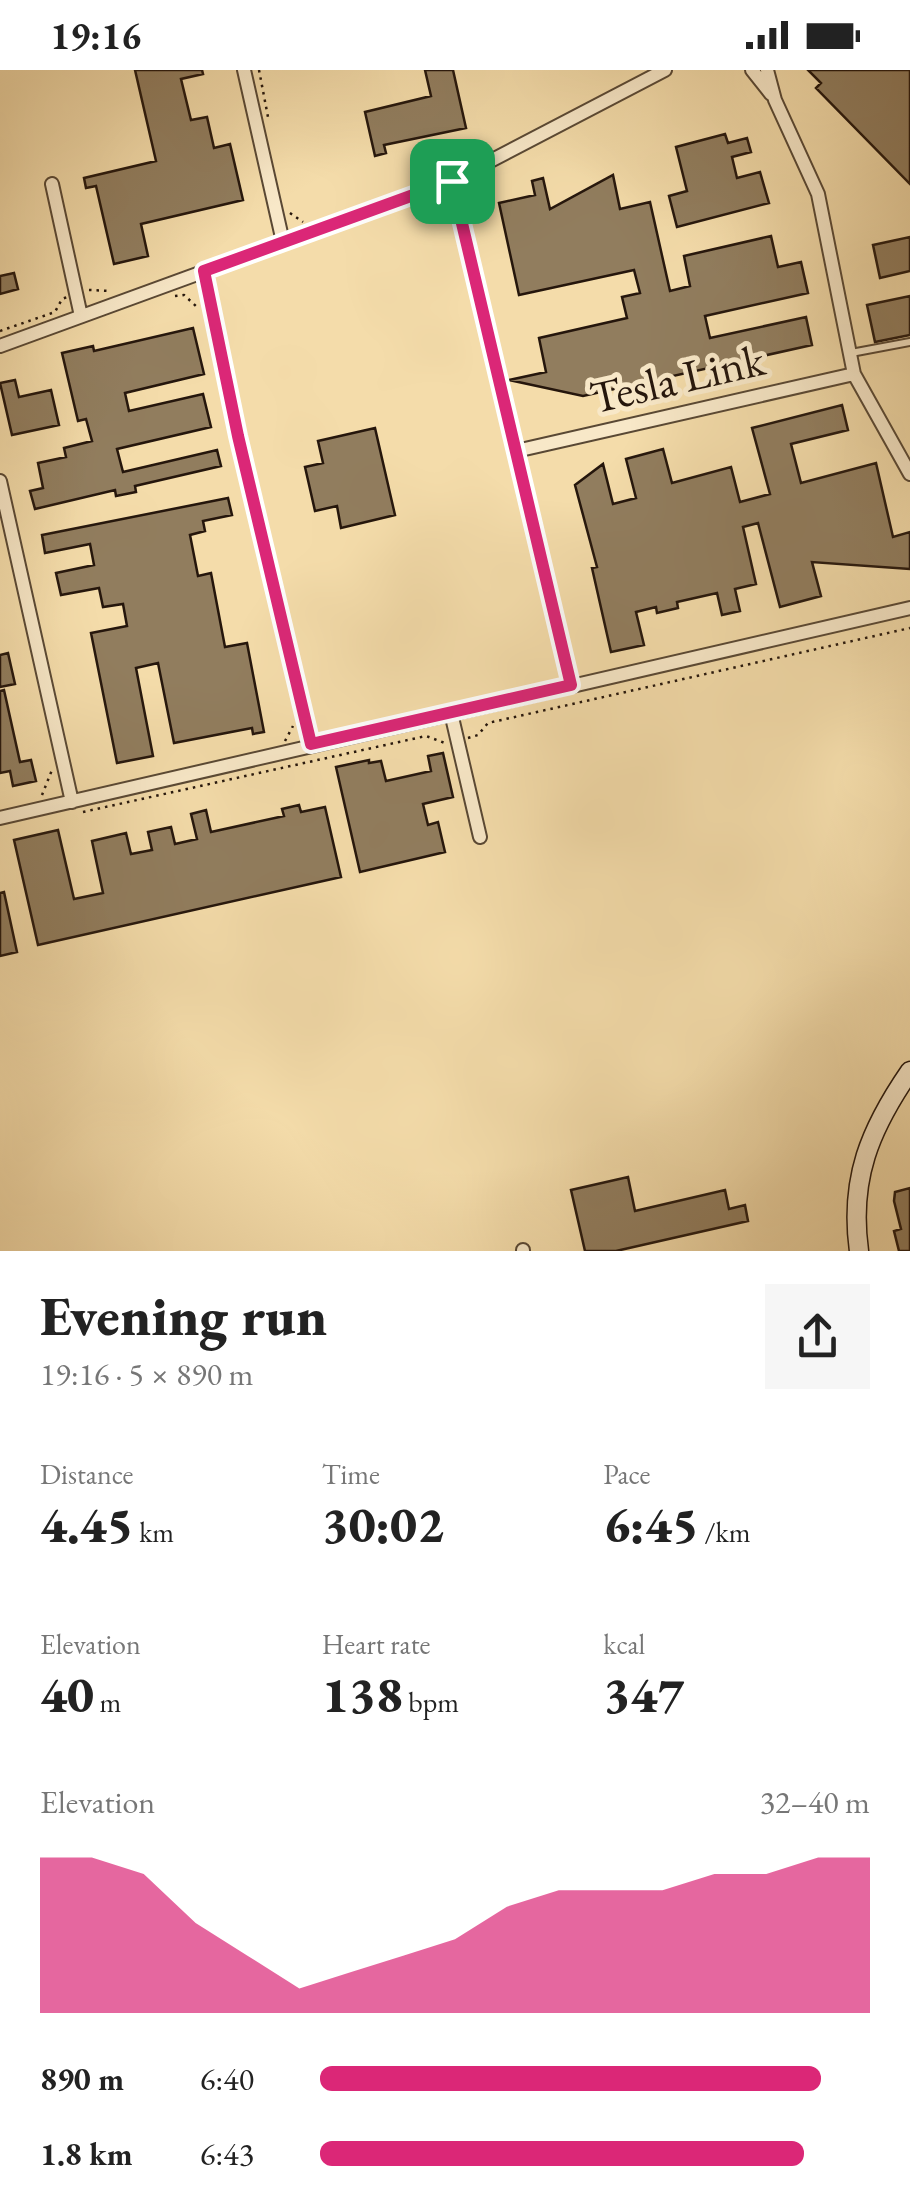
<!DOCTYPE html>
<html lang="en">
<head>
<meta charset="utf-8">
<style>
  :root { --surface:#fff; --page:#f6f6f6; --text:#222; --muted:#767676; --accent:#db2777 }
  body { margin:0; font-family:"EB Garamond",serif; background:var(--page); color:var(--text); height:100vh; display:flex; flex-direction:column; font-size:38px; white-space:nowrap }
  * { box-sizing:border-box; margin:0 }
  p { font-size:32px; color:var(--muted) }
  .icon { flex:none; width:55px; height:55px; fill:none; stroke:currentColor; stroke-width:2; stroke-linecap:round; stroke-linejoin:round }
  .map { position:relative; height:1181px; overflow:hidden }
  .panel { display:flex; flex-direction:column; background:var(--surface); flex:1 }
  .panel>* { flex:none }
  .pin { position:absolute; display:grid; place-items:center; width:85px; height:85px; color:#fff; margin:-42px; border-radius:20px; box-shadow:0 5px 15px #0006 }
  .round { display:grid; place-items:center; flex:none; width:105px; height:105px; border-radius:0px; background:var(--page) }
  .head { display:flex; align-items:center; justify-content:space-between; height:170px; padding:0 40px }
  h1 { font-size:55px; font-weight:800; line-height:75px }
  .figures { display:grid; grid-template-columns:repeat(3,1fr); gap:15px; height:170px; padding:10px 40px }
  .figures div { display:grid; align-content:center }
  .figures b { font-size:50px; font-weight:800 }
  .figures small { font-size:28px; font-weight:400 }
  .figures p { font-size:28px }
  .chart { height:280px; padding:20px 40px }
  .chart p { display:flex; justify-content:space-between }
  .chart svg { width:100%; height:180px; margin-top:10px; fill:var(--accent); opacity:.7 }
  ul { padding:0 40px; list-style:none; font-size:32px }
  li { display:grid; grid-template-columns:160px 120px 1fr; align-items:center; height:75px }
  li i { height:25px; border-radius:12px; background:var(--accent) }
  .status { display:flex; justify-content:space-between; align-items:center; height:70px; padding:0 50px; background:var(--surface); direction:ltr }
  .status svg { height:28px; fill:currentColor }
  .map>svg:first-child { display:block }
</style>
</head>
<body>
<div class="status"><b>19:16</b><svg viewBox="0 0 49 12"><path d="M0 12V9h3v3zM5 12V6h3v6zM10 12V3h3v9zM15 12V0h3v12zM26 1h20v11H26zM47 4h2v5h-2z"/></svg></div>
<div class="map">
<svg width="910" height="1181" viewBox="0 0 910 1181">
  <rect width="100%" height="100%" fill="#f4dcaa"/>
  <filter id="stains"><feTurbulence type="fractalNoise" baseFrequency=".002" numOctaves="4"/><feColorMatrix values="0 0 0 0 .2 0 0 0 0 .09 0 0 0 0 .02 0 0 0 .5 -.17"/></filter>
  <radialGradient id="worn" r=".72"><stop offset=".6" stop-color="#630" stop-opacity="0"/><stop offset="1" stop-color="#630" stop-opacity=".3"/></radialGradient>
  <!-- building -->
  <path fill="#917d5e" stroke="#25160c" stroke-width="2.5" d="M135 0H202L203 4 181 9 191 50 207 47 214 78 230 74 243 130 141 154 148 186 114 194 96 116 86 118 84 108 156 91Z
    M425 0H453L466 58 384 75 386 83 375 86 365 42 431 26Z
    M808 0H910V114L816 18 821 13Z
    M725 64 728 73 747 68 751 82 732 87 737 108 760 102 769 133 677 157 669 126 687 121 676 77Z
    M613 105 620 139 650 132 670 221 690 216 684 186 771 166 778 197 801 192 808 223 705 246 710 268 806 247 812 275 583 326 509 310 546 302 539 268 627 248 622 227 640 223 634 200 519 225 499 133 535 125 532 111 543 108 550 139Z
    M910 167V201L880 208 873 175Z
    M14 203 18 219 0 224V206Z
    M910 226V265L875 272 867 235Z
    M193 258 204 304 125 323 129 341 203 324 211 357 117 379 123 402 217 380 221 396 135 416 136 422 116 426 115 420 35 439 30 421 43 418 38 393 66 387 64 378 92 371 86 349 78 351 62 283 93 276 94 281Z
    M15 310 19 327 51 320 59 355 12 365 0 313Z
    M842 335 848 360 791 374 801 413 876 393 893 467 910 462V499L812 492 821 526 780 537 758 453 743 457 756 514 735 519 740 541 722 545 717 523 677 532 678 538 657 543 656 537 636 542 644 575 611 582 592 498 597 497 575 415 603 394 613 434 636 428 626 389 663 379 672 413 731 397 740 432 770 424 752 358Z
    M375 358 395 445 341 458 337 436 315 441 305 397 323 393 318 371Z
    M228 428 232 445 203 451 205 461 190 465 198 506 211 503 225 577 247 573 264 662 253 664 252 658 174 673 158 593 136 598 153 686 117 693 91 563 127 556 123 534 103 537 99 518 61 525 56 503 94 495 90 474 45 483 42 465Z
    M8 583 15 614 0 617V585Z
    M4 620 20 692 31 690 36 711 13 716 10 701 0 703V621Z
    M443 683 453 727 423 734 428 755 438 752 445 782 360 802 336 697 369 690V693L381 691 386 711 431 701 428 686Z
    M299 735 301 742 325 737 341 807 38 875 14 770 58 760 74 829 103 823 92 771 126 763 131 784 152 780 148 762 171 757 175 774 197 769 191 744 206 740 211 762 284 746 282 739Z
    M4 822 17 882 0 886V823Z
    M628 1107 635 1141 725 1120 729 1139 745 1135 748 1151 616 1181H585L571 1120Z
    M910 1118V1181H899L894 1161 901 1159 894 1131 895 1122Z"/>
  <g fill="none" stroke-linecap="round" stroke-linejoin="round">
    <!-- lane casing -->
    <g stroke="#594834" stroke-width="10">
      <path id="lane" d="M851 283 910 272"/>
    </g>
    <!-- street casing -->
    <g stroke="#594834" stroke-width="16">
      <path id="street" d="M244 0 283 172
        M752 0 771 24
        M767 0 775 30 818 124 854 304 910 404
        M452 111 571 615
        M52 114 81 246
        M204 201 238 366 311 674
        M0 276 452 111 665 0
        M516 381 854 304
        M0 411 72 732
        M451 643 480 767
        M0 748 910 538
        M523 1181V1180"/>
    </g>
    <!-- secondary casing -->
    <g stroke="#25160c" stroke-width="21">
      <path id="secondary" d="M859 1181C849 1109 870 1059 910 1001"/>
    </g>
    <!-- path -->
    <path stroke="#25160c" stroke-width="2.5" stroke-dasharray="2.5 5" stroke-linecap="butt" d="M259 0 268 47
      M290 143 303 152
      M89 220 110 221
      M175 226 184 225 197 237
      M0 261 55 242 62 229 67 227
      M468 668 478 665 488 653 910 558
      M285 671 293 656
      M42 725 52 700
      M83 742 426 666 445 673"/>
    <!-- lane -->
    <use href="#lane" stroke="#f8e8c8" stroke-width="6"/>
    <!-- street -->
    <use href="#street" stroke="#f8e8c8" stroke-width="12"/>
    <!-- secondary -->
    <use href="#secondary" stroke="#f8e8c8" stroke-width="18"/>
  </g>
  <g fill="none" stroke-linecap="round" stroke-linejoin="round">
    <!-- route casing -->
    <g stroke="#fff" stroke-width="20">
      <path id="route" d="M452 111 571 615 311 674 238 366 204 201Z"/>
    </g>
    <!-- route -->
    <use href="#route" stroke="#db2777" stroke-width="12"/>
  </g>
  <g text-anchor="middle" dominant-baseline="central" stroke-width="10" stroke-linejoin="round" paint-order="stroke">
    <!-- street labels -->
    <g font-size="45" fill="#25160c" stroke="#f8e8c8">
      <text transform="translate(677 308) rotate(-13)">Tesla Link</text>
    </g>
  </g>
  <rect width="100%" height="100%" filter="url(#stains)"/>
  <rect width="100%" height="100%" fill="url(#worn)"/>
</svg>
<div class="pin" style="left:452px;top:111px;background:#1e9e55"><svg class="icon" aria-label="arrive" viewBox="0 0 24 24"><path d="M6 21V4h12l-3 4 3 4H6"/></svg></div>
</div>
<section class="panel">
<div class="head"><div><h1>Evening run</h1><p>19:16 · 5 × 890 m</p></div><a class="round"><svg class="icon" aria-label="share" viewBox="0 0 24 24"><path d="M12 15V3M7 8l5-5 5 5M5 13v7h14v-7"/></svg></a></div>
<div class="figures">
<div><p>Distance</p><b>4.45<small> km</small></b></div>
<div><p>Time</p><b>30:02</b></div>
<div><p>Pace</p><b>6:45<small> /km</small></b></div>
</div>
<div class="figures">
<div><p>Elevation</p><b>40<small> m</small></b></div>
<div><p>Heart rate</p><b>138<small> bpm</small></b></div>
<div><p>kcal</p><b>347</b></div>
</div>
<div class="chart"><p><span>Elevation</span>32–40 m</p>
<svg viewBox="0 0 160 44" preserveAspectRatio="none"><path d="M0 44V6L10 6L20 10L30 22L40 30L50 38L60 34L70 30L80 26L90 18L100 14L110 14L120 14L130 10L140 10L150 6L160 6V44z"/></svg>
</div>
<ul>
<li><b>890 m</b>6:40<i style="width:91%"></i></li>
<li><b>1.8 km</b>6:43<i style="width:88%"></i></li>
</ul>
</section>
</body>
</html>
